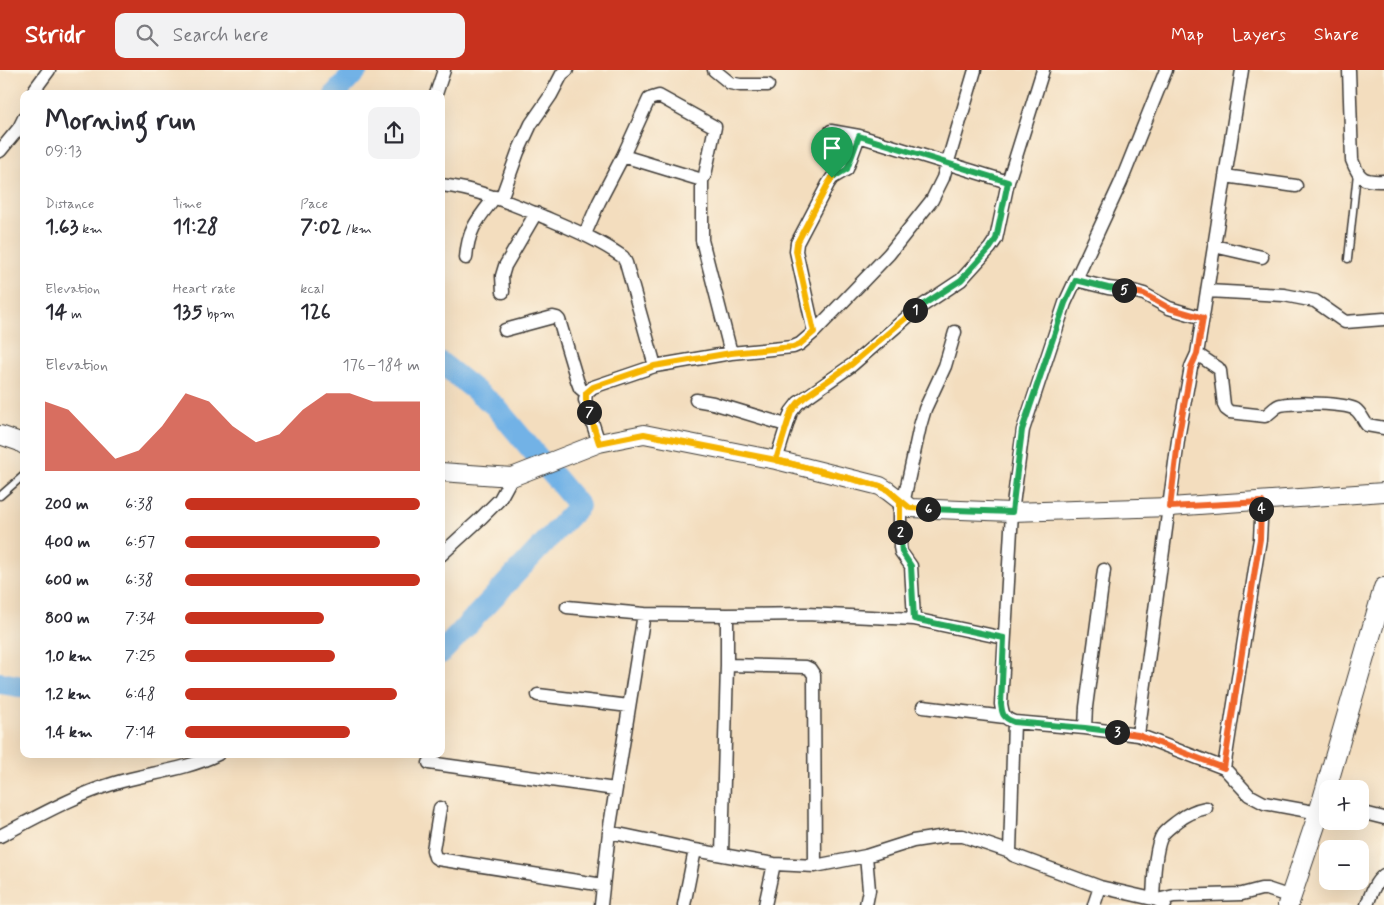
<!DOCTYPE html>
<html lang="en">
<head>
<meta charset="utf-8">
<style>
  :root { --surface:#fff; --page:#f2f2f3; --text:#2b2b33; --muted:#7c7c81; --accent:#c8321e }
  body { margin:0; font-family:Mynerve,sans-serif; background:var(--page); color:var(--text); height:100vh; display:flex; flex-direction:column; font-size:19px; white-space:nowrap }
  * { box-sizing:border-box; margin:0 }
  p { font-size:16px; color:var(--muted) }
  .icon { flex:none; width:28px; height:28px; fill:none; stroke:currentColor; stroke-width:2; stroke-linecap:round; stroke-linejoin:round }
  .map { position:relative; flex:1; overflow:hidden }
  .sheet { position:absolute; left:20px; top:20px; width:425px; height:668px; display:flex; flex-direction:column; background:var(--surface); border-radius:10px; box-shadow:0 5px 20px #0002 }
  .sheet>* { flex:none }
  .tools { position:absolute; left:1319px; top:710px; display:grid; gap:10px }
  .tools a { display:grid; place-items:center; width:50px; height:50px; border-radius:10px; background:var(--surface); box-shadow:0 5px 20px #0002; font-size:25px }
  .pin { position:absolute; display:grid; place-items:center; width:42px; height:42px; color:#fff; margin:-51px -21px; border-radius:50% 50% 50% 0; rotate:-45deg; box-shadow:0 0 5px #0007 }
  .pin .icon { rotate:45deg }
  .km { position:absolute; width:25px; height:25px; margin:-12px; border-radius:50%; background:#222; color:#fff; font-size:14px; line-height:25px; text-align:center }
  .round { display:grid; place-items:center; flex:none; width:52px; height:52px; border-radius:10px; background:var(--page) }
  .overview { display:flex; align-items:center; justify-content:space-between; height:85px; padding:0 25px }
  h1 { font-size:28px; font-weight:700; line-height:38px }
  .stats { display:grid; grid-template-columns:repeat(3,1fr); gap:8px; height:85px; padding:5px 25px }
  .stats div { display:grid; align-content:center }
  .stats b { font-size:21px; font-weight:700 }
  .stats small { font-size:14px; font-weight:400 }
  .stats p { font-size:14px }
  .chart { height:140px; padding:10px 25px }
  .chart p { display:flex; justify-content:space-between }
  .chart svg { width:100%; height:90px; margin-top:5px; fill:var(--accent); opacity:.7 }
  ul { padding:0 25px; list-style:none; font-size:16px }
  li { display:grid; grid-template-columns:80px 60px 1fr; align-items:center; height:38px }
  li i { height:12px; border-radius:6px; background:var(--accent) }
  header { display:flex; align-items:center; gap:30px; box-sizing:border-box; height:70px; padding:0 25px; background:var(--accent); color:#fff }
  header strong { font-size:24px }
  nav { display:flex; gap:28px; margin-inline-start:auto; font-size:18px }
  .search { width:350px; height:45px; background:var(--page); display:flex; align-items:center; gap:12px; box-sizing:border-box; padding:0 18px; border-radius:10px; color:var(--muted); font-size:19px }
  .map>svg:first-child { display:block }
</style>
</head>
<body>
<header>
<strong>Stridr</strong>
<div class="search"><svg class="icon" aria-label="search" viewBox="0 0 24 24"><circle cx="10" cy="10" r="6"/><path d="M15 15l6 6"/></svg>Search here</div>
<nav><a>Map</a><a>Layers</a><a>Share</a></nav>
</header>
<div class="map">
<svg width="1384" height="835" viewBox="0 0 1384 835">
  <rect width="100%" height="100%" fill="#fcf5e5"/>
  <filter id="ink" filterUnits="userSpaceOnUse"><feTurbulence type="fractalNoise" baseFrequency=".02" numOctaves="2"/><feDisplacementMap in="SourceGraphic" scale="10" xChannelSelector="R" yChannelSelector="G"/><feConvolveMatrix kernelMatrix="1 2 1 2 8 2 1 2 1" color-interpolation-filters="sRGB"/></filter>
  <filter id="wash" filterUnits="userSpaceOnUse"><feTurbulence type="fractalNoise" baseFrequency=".0096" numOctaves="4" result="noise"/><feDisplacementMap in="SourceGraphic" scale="20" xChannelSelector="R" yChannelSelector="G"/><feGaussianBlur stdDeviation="1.12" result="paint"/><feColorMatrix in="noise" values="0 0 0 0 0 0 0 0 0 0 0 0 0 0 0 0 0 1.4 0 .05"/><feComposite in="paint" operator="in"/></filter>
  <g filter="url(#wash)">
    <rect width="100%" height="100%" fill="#f3ddbe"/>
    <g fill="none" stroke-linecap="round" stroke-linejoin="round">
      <!-- river -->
      <path stroke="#72b2e6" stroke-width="22" d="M335 24 357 0
        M441 293 495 336 579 436 441 583
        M0 613 24 617"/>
    </g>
  </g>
  <g filter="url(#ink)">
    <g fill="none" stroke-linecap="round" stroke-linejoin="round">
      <!-- lane casing -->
      <g stroke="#3c3934" stroke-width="9">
        <path id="lane" d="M1348 189 1357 103
          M0 426 24 405"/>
      </g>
      <!-- street casing -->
      <g stroke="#3c3934" stroke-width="15">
        <path id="street" d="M714 0 730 13 740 15H768
          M1166 0 1121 112 1065 233 1023 360 1012 442 1001 634C1003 644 1003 648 1014 652L1085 658 1138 665 1179 363 1191 297 1197 284 1242 0
          M1349 0 1352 90C1359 109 1363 112 1384 111
          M33 24 35 19 49 0
          M436 24 444 0
          M831 61 859 66 1008 112
          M0 81 19 58 24 48
          M623 86 702 110
          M1225 106 1296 116
          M441 115C478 119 510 133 544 147 572 159 599 170 623 187L626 193 655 296
          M501 129 518 82 531 54 551 25 562 4 567 0
          M585 164 599 132 623 86 649 29 659 26 715 57 705 105 702 110V170L731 283
          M1214 176 1262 187
          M466 188C468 159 478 149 495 127
          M1076 210 1108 218 1133 221 1144 224 1169 238 1203 248
          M1207 221 1284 225 1315 231 1345 252 1384 249
          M503 222 502 206 505 196 536 143
          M505 260 553 247 557 248 559 250 577 310 580 318 586 323
          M814 262 796 181 797 173 828 114 832 108 847 99 859 66
          M1197 284 1218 298 1220 301 1224 335 1226 339 1230 342 1265 346C1271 343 1275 336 1281 335 1295 332 1344 333 1355 339 1361 343 1363 350 1367 355L1384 358
          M696 330 713 333 786 355
          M599 373 585 330 586 323 593 317 655 296 731 283 793 277 800 274 814 262 889 184 932 130 943 108 975 0
          M776 390 791 342 798 333 852 295 913 242 961 210 990 178 996 169 1008 112 1043 0
          M900 431V477L901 482 911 496 914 549
          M903 434 920 356 925 339 945 296 955 262
          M441 485 479 450 500 429 512 407
          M567 537 644 544 727 545 806 544 914 549 1004 568
          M727 595 806 597 810 599 814 605 815 796
          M538 625 629 636
          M923 637 1005 647
          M1014 652 1010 782 1013 785 1100 817 1157 830 1165 835
          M1085 658 1086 637 1104 500
          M1138 665 1224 698 1256 493 1260 469 1262 432
          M429 693 615 719
          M1224 698 1249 725 1264 733 1319 743
          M440 738 433 780 435 787 438 789 603 815
          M1360 742 1384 748
          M609 762 695 780 774 794 815 796 866 786 913 771 946 766H963L1010 782
          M0 766C37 747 75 725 115 713 149 703 186 700 218 684
          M722 784 727 595V545
          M1153 829C1154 812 1154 777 1163 764 1167 759 1173 755 1178 751 1187 744 1195 740 1206 738
          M1157 830 1174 826 1242 824 1261 819H1267L1291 827
          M601 835 609 762 644 544
          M684 835 695 780
          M765 835 774 794
          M866 835 869 820 866 786
          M1094 835 1100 817
          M1367 835C1371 824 1374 813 1384 805"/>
      </g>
      <!-- secondary casing -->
      <g stroke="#3c3934" stroke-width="20">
        <path id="secondary" d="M0 365 20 372 24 375
          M441 402 512 407 599 373 644 364 776 390 880 416 888 421 910 438 1012 442 1170 437 1384 422"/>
      </g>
      <!-- primary casing -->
      <g stroke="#3c3934" stroke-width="22">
        <path id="primary" d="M1288 835 1319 743 1384 518"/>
      </g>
      <!-- lane -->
      <use href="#lane" stroke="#fff" stroke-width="6"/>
      <!-- street -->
      <use href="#street" stroke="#fff" stroke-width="12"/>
      <!-- secondary -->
      <use href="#secondary" stroke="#fff" stroke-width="18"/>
      <!-- primary -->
      <use href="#primary" stroke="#fff" stroke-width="20"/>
    </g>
  </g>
  <g fill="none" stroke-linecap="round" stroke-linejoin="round" filter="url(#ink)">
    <!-- split-1 casing -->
    <g stroke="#fff" stroke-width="10">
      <path id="split-1" d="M832 108 847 99 859 66 1008 112 996 169 990 178 961 210 915 240"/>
    </g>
    <!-- split-2 casing -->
    <g stroke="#fff" stroke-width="10">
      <path id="split-2" d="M900 462V431L888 420 880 416 776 390 791 342 798 333 806 326 852 294 915 240"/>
    </g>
    <!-- split-3 casing -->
    <g stroke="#fff" stroke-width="10">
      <path id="split-3" d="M900 462 902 482 911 496 914 549 1004 568 1001 634C1002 644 1003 648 1014 652L1085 658 1117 662"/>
    </g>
    <!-- split-4 casing -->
    <g stroke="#fff" stroke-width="10">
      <path id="split-4" d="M1117 662 1138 665 1224 698 1256 493 1260 469 1261 439"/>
    </g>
    <!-- split-5 casing -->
    <g stroke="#fff" stroke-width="10">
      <path id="split-5" d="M1124 220 1144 224 1169 238 1203 248 1197 284 1191 297 1179 364 1170 437 1262 432 1261 439"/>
    </g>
    <!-- split-6 casing -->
    <g stroke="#fff" stroke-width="10">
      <path id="split-6" d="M928 439 1012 442 1022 360 1065 233 1076 210 1108 218 1124 220"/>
    </g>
    <!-- split-7 casing -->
    <g stroke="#fff" stroke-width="10">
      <path id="split-7" d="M589 342 599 373 644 364 776 390 880 416 888 420 910 438 928 439"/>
    </g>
    <!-- split-8 casing -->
    <g stroke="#fff" stroke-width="10">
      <path id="split-8" d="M589 342 586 330V323L593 317 654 296 731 283 793 277 800 274 814 262 796 181 797 173 828 114 832 108"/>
    </g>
    <!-- split-1 -->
    <use href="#split-1" stroke="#22a559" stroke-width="6"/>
    <!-- split-2 -->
    <use href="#split-2" stroke="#f5b400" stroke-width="6"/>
    <!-- split-3 -->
    <use href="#split-3" stroke="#22a559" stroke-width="6"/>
    <!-- split-4 -->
    <use href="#split-4" stroke="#f0652b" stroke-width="6"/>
    <!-- split-5 -->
    <use href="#split-5" stroke="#f0652b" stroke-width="6"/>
    <!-- split-6 -->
    <use href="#split-6" stroke="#22a559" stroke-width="6"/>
    <!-- split-7 -->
    <use href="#split-7" stroke="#f5b400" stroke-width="6"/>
    <!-- split-8 -->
    <use href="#split-8" stroke="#f5b400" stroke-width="6"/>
  </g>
</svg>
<div class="tools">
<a>+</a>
<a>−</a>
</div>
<div class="pin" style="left:832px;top:108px;background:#1e9e55"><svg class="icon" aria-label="arrive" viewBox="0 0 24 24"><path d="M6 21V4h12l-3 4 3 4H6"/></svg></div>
<b class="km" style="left:915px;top:240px">1</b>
<b class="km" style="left:900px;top:462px">2</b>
<b class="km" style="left:1117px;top:662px">3</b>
<b class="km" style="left:1261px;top:439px">4</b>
<b class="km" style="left:1124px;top:220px">5</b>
<b class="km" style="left:928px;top:439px">6</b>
<b class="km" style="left:589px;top:342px">7</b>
<section class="sheet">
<div class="overview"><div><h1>Morning run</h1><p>09:13</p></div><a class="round"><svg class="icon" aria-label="share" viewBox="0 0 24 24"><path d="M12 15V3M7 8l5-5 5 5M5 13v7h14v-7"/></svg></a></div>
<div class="stats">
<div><p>Distance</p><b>1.63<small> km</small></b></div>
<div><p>Time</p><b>11:28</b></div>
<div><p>Pace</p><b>7:02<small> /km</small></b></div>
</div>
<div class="stats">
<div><p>Elevation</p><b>14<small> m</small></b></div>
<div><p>Heart rate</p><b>135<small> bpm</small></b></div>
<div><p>kcal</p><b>126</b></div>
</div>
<div class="chart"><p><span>Elevation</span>176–184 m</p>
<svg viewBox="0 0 160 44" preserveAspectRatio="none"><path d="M0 44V10L10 14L20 26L30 38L40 34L50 22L60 6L70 10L80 22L90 30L100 26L110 14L120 6L130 6L140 10L150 10L160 10V44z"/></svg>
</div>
<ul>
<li><b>200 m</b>6:38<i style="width:100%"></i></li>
<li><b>400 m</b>6:57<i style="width:83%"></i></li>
<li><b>600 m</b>6:38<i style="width:100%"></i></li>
<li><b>800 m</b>7:34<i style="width:59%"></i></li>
<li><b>1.0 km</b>7:25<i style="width:64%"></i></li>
<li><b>1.2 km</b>6:48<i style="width:90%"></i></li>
<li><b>1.4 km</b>7:14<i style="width:70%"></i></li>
</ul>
</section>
</div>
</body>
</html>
